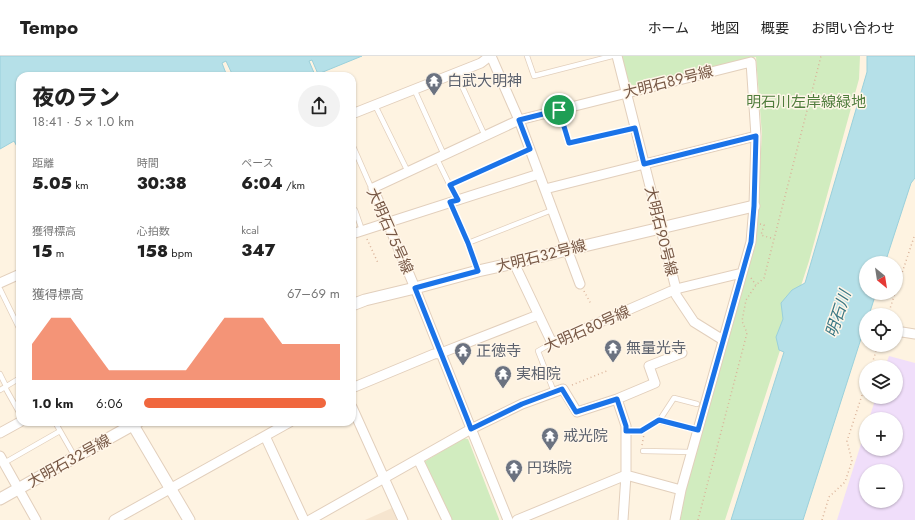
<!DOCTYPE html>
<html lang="ja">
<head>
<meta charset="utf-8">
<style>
  :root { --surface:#fff; --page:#f2f2f2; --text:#222; --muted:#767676; --line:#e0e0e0; --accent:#f0673e }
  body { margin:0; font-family:Jost,"Noto Sans JP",sans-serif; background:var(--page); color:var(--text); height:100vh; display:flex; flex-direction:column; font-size:15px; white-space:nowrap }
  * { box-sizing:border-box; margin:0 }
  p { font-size:13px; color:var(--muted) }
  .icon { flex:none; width:22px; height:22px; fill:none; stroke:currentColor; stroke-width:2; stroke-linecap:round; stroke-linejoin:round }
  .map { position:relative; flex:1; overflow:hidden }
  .side { position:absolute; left:16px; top:16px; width:340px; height:354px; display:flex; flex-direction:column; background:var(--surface); border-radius:12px; box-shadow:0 1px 3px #0004 }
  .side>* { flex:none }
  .needle { width:26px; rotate:150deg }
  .controls { position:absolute; left:859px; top:200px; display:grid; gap:8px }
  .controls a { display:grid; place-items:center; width:44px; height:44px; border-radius:50%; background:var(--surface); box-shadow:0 1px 3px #0004; font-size:20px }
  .pin { position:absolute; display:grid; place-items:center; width:34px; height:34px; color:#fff; margin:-17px; border:2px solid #fff; border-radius:50%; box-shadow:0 1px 4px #0007 }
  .round { display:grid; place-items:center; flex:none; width:42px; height:42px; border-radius:21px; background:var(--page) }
  .summary { display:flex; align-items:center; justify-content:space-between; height:68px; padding:0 16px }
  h1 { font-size:22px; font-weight:800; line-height:30px }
  .stats { display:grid; grid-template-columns:repeat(3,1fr); gap:6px; height:68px; padding:4px 16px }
  .stats div { display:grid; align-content:center }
  .stats b { font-size:17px; font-weight:800 }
  .stats small { font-size:11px; font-weight:400 }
  .stats p { font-size:11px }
  .chart { height:112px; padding:8px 16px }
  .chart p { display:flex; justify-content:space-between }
  .chart svg { width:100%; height:72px; margin-top:4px; fill:var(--accent); opacity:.7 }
  ul { padding:0 16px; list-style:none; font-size:13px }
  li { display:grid; grid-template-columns:64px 48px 1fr; align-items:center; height:30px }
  li i { height:10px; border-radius:5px; background:var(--accent) }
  header { display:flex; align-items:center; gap:24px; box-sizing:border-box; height:56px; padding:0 20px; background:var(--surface); border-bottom:1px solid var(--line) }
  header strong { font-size:19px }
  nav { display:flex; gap:22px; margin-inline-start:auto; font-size:14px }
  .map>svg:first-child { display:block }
</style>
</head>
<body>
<header>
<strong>Tempo</strong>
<nav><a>ホーム</a><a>地図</a><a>概要</a><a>お問い合わせ</a></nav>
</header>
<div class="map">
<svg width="915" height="464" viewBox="0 0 915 464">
  <rect width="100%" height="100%" fill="#fef3e1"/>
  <!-- residential -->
  <path fill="#f6e5cf" d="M392 452 397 464H365Z"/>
  <!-- education -->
  <path fill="#f0defa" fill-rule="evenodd" d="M889 300 915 307V464H837L866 372V393H896V363H869L876 341H896V311H885ZM866 415H896V445H866Z"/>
  <!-- green -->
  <path fill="#d1ecbf" d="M621 0H860L859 23 809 205 725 464H678L757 149 762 79 756 1 740 4 637 30 629 28Z
    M463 382 468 383 499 463V464H450L424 406Z"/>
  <!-- water -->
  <path fill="#b5e0e8" stroke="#9ad0db" d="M0 0H362L318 18 312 4 309 5 315 19 313 20H233L226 5 222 7 227 20H20V96L14 85 0 93Z
    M867 0H915V122L911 127 885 207H866V237H876L869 259H866V267L803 464H731L784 296 779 294 776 281 783 263 781 247 792 234 805 227 867 16Z"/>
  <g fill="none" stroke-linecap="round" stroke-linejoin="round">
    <!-- service casing -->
    <g stroke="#e2cfbc" stroke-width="6">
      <path id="service" d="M527 0 534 20 612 0
        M456 17 485 80
        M414 33 444 99
        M375 49 408 116
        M559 54 569 87 635 72
        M352 88 370 129 373 132
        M437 103 457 144
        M451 129 530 93
        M450 146 468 187 478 215
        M355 154 362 174
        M468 187 552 154
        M0 233 20 274
        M552 287 538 295 554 336
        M0 318 6 330V333L20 358
        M0 334 20 322
        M697 348 674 342 659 365 698 374
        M55 366 75 401
        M643 395 692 396
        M4 407 60 375"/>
    </g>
    <!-- minor casing -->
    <g stroke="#e2cfbc" stroke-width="11">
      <path id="minor" d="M491 0 519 64 580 228
        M617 0 676 233V239L694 266 723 284
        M352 58 481 7 490 0
        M545 133 756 80
        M352 178 539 118
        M514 207 552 287 676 233 742 217
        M0 227 20 218
        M896 275 915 278
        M352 332 434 298 441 297 538 259
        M617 343 626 370V419L623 464
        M352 351 403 464
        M0 377 20 366
        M265 380 304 464
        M0 400 36 464
        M418 403 447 464
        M114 464 290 366
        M310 464 471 373 522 348 563 333 577 356 617 343 655 327 649 310 682 297
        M508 464 468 365 415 232 373 132 519 64 751 6 756 80 754 150 751 186 681 434 675 464
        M517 464 626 419 681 434"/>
    </g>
    <!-- tertiary casing -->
    <g stroke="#e2cfbc" stroke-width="13">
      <path id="tertiary" d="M352 249 365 244 415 232 478 215 514 207 567 194 754 150
        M133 369 189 464
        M0 443 138 366"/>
    </g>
    <!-- path -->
    <path stroke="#dab39a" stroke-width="1.5" stroke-dasharray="1 3" stroke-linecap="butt" d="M760 168 764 169 761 179 774 183
      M367 183 378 207
      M751 222 756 229
      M584 235 591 248
      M896 235 915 178
      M888 259 895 237
      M871 311 878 289
      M572 329 609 314
      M634 375H641L654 368
      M642 389 645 373
      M698 464 747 277 742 265 746 244 756 229 764 222 821 0
      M822 464 829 441 845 426 852 405 847 385 866 327"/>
    <!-- service -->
    <use href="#service" stroke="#fff" stroke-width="4.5"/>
    <!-- minor -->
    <use href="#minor" stroke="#fff" stroke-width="9"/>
    <!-- tertiary -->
    <use href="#tertiary" stroke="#fff" stroke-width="11"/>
  </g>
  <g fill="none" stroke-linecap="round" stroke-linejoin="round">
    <!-- route casing -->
    <g stroke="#fff" stroke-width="8">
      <path id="route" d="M559 54 569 87 635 72 644 108 756 80 754 150 751 186 698 374 659 364 641 375H626V370L617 343 576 356 562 333 522 348 471 373 468 365 415 232 478 215 468 187 450 146 458 144 450 129 530 93 519 64Z"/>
    </g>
    <!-- route -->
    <use href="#route" stroke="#1a73e8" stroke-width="5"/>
  </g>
  <!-- icons -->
  <defs>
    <g id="temple-pin" transform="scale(0.9)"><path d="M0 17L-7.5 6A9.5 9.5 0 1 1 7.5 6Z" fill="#6b7280" stroke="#fff6e9"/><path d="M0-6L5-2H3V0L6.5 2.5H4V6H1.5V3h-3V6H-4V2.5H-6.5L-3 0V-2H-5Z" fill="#fff"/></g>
  </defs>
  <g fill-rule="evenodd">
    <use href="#temple-pin" x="434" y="25"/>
    <use href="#temple-pin" x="613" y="292"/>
    <use href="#temple-pin" x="463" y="295"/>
    <use href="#temple-pin" x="503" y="318"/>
    <use href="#temple-pin" x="550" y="380"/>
    <use href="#temple-pin" x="514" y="412"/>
  </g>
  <g text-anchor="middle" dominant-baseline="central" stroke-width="3" stroke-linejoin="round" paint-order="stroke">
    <!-- worship labels -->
    <g font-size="15" fill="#5b616d" stroke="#fff6e9" text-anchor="start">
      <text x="447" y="25">白武大明神</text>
      <text x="626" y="292">無量光寺</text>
      <text x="476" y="295">正徳寺</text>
      <text x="516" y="318">実相院</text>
      <text x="563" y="380">戒光院</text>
      <text x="527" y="412">円珠院</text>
    </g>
    <!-- street labels -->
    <g font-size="15" fill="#775846" stroke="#fff6e9">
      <text transform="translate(668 26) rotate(-14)">大明石８９号線</text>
      <text transform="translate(390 175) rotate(66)">大明石７５号線</text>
      <text transform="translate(661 175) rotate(76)">大明石９０号線</text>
      <text transform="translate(541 200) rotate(-14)">大明石３２号線</text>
      <text transform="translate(587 273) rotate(-24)">大明石８０号線</text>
      <text transform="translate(69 405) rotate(-29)">大明石３２号線</text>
    </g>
    <!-- park labels -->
    <g font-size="15" fill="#507d3d" stroke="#fff6e9">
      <text x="806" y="46">明石川左岸線緑地</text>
    </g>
    <!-- water labels -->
    <g font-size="16" font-style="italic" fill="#3b7884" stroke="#fff6e9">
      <text transform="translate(838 258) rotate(-72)">明石川</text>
    </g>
  </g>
</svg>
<div class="controls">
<a><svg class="needle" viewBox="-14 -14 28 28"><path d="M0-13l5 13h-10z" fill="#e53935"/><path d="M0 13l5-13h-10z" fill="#767676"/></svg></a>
<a><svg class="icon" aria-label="locate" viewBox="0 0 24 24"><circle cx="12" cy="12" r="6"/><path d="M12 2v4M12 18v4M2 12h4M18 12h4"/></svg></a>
<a><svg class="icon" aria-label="layers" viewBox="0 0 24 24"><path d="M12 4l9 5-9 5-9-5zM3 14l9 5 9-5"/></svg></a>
<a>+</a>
<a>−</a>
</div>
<div class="pin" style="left:559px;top:54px;background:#1e9e55"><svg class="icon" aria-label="arrive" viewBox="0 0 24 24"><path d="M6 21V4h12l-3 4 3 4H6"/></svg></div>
<section class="side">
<div class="summary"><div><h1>夜のラン</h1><p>18:41 · 5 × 1.0 km</p></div><a class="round"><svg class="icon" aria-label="share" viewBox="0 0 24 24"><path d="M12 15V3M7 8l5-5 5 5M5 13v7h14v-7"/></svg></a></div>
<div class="stats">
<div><p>距離</p><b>5.05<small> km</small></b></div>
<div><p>時間</p><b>30:38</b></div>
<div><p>ペース</p><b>6:04<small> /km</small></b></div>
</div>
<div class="stats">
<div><p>獲得標高</p><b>15<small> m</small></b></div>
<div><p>心拍数</p><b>158<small> bpm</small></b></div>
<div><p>kcal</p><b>347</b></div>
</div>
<div class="chart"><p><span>獲得標高</span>67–69 m</p>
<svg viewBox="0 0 160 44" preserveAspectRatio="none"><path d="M0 44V22L10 6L20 6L30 22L40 38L50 38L60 38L70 38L80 38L90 22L100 6L110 6L120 6L130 22L140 22L150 22L160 22V44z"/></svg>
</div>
<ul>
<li><b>1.0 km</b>6:06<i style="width:93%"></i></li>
</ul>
</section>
</div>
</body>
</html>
